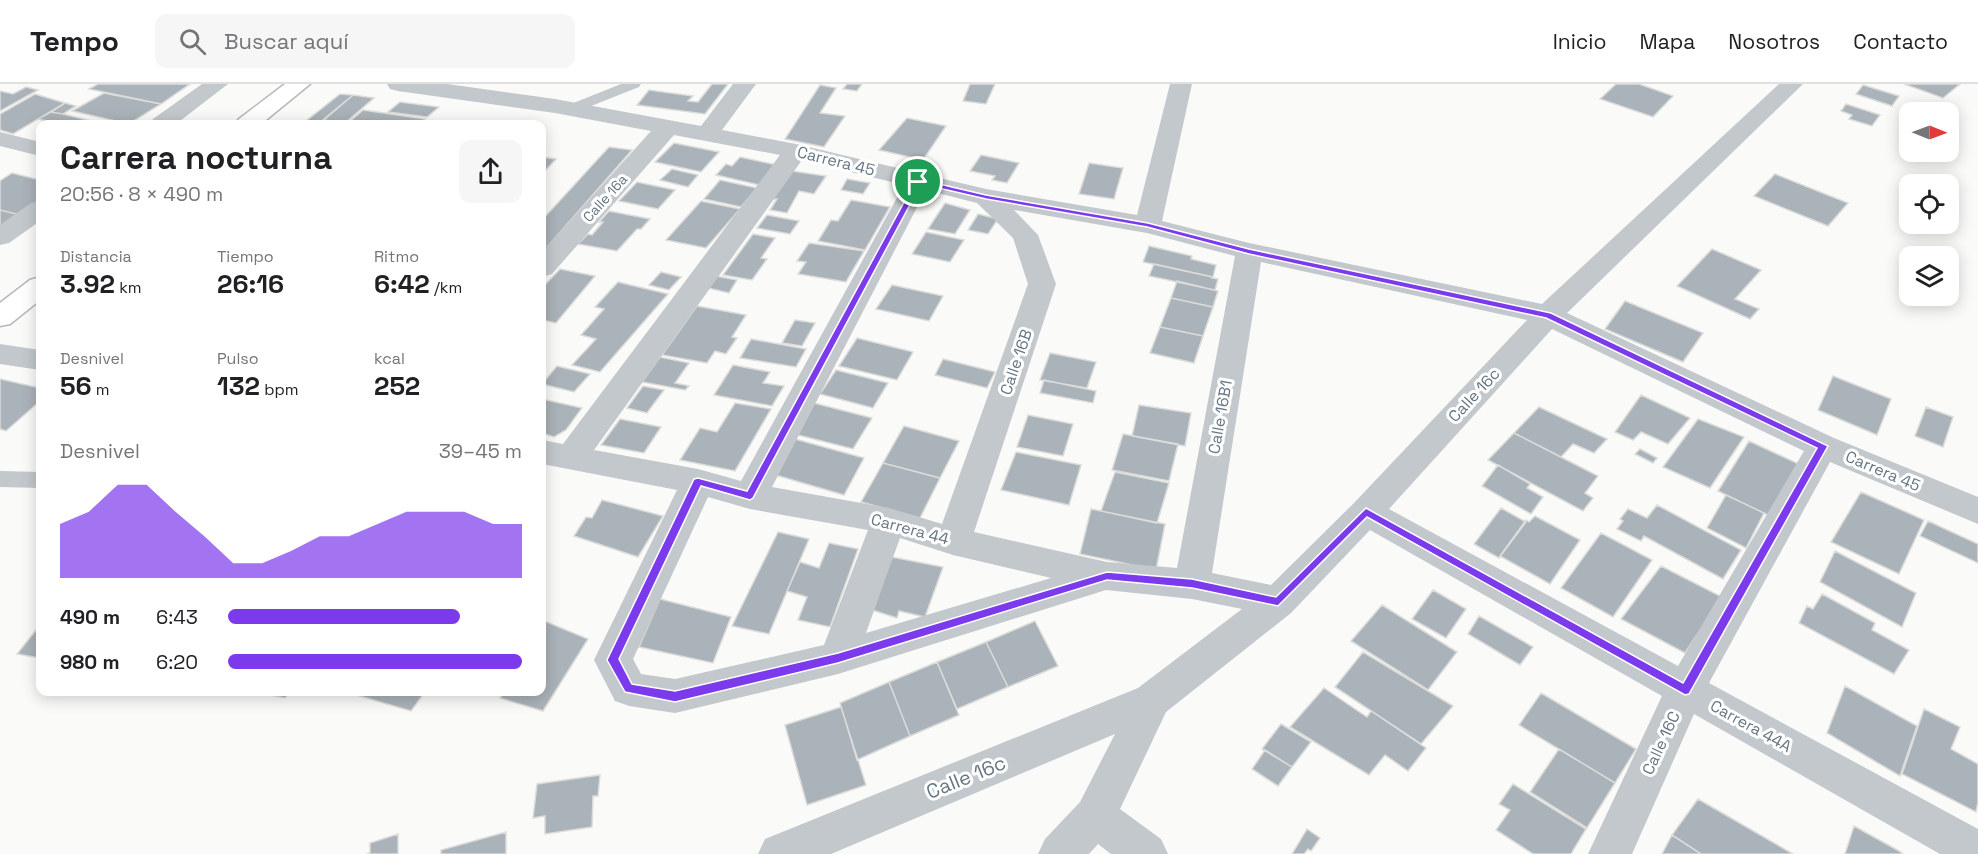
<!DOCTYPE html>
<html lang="es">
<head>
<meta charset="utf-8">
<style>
  :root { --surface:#fff; --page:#f6f6f6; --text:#202124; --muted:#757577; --line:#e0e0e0; --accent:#7c3aed }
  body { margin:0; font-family:"Space Grotesk",sans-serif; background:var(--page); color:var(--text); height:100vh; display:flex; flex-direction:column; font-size:22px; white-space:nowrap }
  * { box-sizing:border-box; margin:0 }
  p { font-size:20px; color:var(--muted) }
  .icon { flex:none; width:33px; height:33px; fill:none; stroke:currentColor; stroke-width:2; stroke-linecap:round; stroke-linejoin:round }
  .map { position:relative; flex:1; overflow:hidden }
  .details { position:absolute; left:36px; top:36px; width:510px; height:576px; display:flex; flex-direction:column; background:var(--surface); border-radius:12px; box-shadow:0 3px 15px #0003 }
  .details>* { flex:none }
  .needle { width:39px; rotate:91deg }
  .buttons { position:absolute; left:1899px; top:18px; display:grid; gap:12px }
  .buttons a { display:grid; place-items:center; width:60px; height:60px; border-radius:12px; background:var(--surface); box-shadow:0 3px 15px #0003; font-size:30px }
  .pin { position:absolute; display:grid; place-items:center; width:51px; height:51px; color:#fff; margin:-26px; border:3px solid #fff; border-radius:50%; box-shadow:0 2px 6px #0007 }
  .round { display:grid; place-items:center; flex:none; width:63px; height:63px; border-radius:12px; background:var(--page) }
  .overview { display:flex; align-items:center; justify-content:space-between; height:102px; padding:0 24px }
  h1 { font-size:33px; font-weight:600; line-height:45px }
  .stats { display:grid; grid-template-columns:repeat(3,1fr); gap:9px; height:102px; padding:6px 24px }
  .stats div { display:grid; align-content:center }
  .stats b { font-size:26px; font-weight:600 }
  .stats small { font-size:16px; font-weight:400 }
  .stats p { font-size:16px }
  .chart { height:168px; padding:12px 24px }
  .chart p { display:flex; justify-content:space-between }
  .chart svg { width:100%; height:108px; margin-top:6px; fill:var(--accent); opacity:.7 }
  ul { padding:0 24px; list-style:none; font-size:20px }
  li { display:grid; grid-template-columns:96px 72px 1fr; align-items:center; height:45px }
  li i { height:15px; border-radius:8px; background:var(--accent) }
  header { display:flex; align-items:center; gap:36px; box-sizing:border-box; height:84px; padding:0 30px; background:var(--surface); border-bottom:2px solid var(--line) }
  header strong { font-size:28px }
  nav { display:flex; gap:33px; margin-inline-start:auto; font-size:21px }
  .search { width:420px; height:54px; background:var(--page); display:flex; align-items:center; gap:15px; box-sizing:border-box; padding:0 21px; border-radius:12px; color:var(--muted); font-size:22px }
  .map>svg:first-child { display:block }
</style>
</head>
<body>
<header>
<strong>Tempo</strong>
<div class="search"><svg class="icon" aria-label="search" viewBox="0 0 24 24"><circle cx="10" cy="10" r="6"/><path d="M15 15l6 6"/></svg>Buscar aquí</div>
<nav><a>Inicio</a><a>Mapa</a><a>Nosotros</a><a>Contacto</a></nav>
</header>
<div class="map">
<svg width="1978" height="770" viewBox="0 0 1978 770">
  <rect width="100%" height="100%" fill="#fafaf8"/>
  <!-- building -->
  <path fill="#aab3b9" stroke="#dcdcda" stroke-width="1.5" d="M98 0H190L161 20 89 5Z
    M712 0H728L705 30 637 21 649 6 693 12 688 17 698 18Z
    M847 0H862L857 7 843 5Z
    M970 0H995L986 20 963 17Z
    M1616 0H1639L1673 12 1653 33 1600 15Z
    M1904 0H1960L1943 14Z
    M820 1 836 4 820 29 845 32 824 63 785 55Z
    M1863 1 1899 12 1892 22 1856 10Z
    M26 3 38 6 0 27V7L13 10Z
    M104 9 114 11 161 20 129 40 72 27Z
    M35 10 65 19 13 50 0 46V30Z
    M340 10 353 11 319 39 306 37Z
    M353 11 374 14 345 39 324 36Z
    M400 18 439 23 427 33 388 28Z
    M65 19 76 22 63 30 51 28Z
    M1846 20 1880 31 1872 42 1849 35 1852 31 1841 27Z
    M363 26 425 35 419 40 348 39Z
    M51 28 63 30 103 40H60L38 35Z
    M907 34 946 42 923 76 879 66Z
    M674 59 719 68 701 88 655 78Z
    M609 63 632 66 542 169V136Z
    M981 71 1019 79 1007 99 992 96 995 92 970 87Z
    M542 73 556 75 542 90Z
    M740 73 777 81 759 101 716 91 726 80 732 82Z
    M1089 79 1123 84 1114 115 1079 110Z
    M672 85 698 91 688 103 660 96Z
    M792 87 826 92 814 110 799 107 787 129 770 126 777 115H772Z
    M12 89 40 96V117L20 131 0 126V97Z
    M1775 90 1848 119 1828 142 1754 112Z
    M847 95 870 99 863 110 841 106Z
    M720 96 757 104 741 123 704 115Z
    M637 98 675 106 658 125 619 117Z
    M851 116 890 123 865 166 818 157 831 136 838 137Z
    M701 117 740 125 706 164 666 156Z
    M945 119 970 126 955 150 928 145Z
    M0 126 20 131 0 144Z
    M609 127 650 135 641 145H637L617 167 578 160 588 150 592 151 603 138H599Z
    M978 130 998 135 988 150 968 146Z
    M767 131 799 137 790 150 757 144Z
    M926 148 964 156 950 178 912 170Z
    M753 150 775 154 761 174 767 175 752 196 723 191Z
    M809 159 864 167 846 198 798 190 806 178 797 177Z
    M1149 162 1192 172 1191 175 1216 181 1213 193 1143 178Z
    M1712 165 1761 186 1735 215 1759 225 1750 235 1677 202Z
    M1154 180 1213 193 1212 194 1218 195 1215 206 1149 192Z
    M560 185 595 192 556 239 542 236V204Z
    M661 188 681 193 669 206 649 201Z
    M716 192 737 196 729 209 708 204Z
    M1177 197 1218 207 1213 223 1171 214Z
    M618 198 668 210 600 288 572 281 596 255 581 251 604 225 595 223Z
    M892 201 943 212 929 237 876 225Z
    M1171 214 1213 223 1203 252 1160 243Z
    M1625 217 1703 249 1683 278 1605 245Z
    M697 222 746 231 732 253 737 254 726 270 715 267 707 279 662 271Z
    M795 236 815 239 802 262 782 259Z
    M1160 243 1203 252 1194 279 1150 269Z
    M857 254 913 268 897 296 839 282Z
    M751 255 806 265 796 283 740 274Z
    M1050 269 1096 278 1087 304 1040 296Z
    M660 273 689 279 675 299 689 302 685 306 642 298Z
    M943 275 995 288 987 304 935 291Z
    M733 281 770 288 763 299 784 302 772 322 714 311Z
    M557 282 590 290 574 308 542 300Z
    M836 286 888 299 873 324 820 310Z
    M1833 292 1891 315 1877 351 1818 326Z
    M0 295 40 304V317L6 347 0 345Z
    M1044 296 1096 307 1093 319 1040 309Z
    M643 302 664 306 647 329 627 324Z
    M1641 311 1690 334 1668 360 1641 348 1633 356 1615 348Z
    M542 315 582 324 566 346 554 353 542 349Z
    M735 319 771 325 735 387 680 376 700 344 717 348Z
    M814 319 872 334 853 365 794 350Z
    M1139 321 1191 329 1185 362 1132 352Z
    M1539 323 1607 355 1594 369 1573 360 1561 373 1514 349Z
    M1926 323 1953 333 1943 363 1915 352Z
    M1028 331 1073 340 1063 372 1017 363Z
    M620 335 661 343 644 369 601 361Z
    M1698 335 1744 353 1710 404 1663 383Z
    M904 342 959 357 940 394 883 379Z
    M1514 349 1598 392 1585 409 1593 414 1583 427 1488 376Z
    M1123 350 1178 360 1169 397 1112 386Z
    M795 355 864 374 844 411 772 390Z
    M1749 357 1801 381 1768 431 1718 407Z
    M1640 365 1657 374 1653 379 1635 370Z
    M1016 368 1081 381 1069 421 1001 406Z
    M883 379 940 394 920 434 861 418Z
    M1498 381 1530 400 1527 404 1543 413 1531 430 1482 402Z
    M1115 388 1169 399 1157 439 1101 427Z
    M1861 408 1924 436 1899 490 1831 458Z
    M1726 411 1764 429 1746 464 1707 444Z
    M602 416 663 432 638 473 574 452 586 433 592 434Z
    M1657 421 1741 466 1723 495 1644 452 1641 457 1617 445 1623 437 1620 435 1628 425 1647 434Z
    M1501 424 1526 438 1499 474 1474 460Z
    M1091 425 1165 440 1156 486 1080 470Z
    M1535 432 1580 456 1550 500 1500 472 1526 436 1529 438Z
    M1928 437 1978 460V479L1920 452Z
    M778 448 809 455 769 550 732 542Z
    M1601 449 1652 476 1613 533 1561 504Z
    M829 459 858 465 830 543 798 536 807 513 787 507 800 478 819 484Z
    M1835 467 1916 509 1902 543 1820 498Z
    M892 473 943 483 925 533 899 527 897 534 872 526Z
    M1661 482 1722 513 1685 569 1621 535Z
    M1433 506 1466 525 1446 554 1412 535Z
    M1822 510 1875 539 1872 546 1909 566 1894 590 1799 539 1807 522 1813 525Z
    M660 515 731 533 713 579 639 563Z
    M1382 521 1457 568 1428 606 1351 557Z
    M1479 532 1533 563 1520 581 1468 550Z
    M542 536 588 555 543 627 500 614 504 608H542Z
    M1035 537 1058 582 1008 603 986 558Z
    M40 541V574L17 570Z
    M986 558 1008 603 957 625 937 578Z
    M1363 568 1453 622 1421 660 1335 603Z
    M937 578 959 631 910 652 889 598Z
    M889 598 910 652 857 676 840 619Z
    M1845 602 1917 642 1900 692 1827 649Z
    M1324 604 1367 633 1371 627 1426 664 1408 687 1385 671 1369 691 1290 643Z
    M257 608H290L285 614Z
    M346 608H425L411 627Z
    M1541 609 1636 665 1615 699 1519 641Z
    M841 623 866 701 807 721 785 641Z
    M1924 625 1960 643 1951 665 1978 680V718L1976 728 1902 690Z
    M1281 640 1311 658 1292 683 1262 665Z
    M1559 665 1615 699 1587 744 1530 708Z
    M1265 666 1292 683 1278 702 1252 685Z
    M600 691 598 712H593L592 743 545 750V732L533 734 537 700Z
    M1513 700 1586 745 1571 770H1533L1496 746 1510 726 1499 720Z
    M1698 715 1793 770H1701L1672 751Z
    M1854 742 1899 767 1903 770H1845Z
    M1307 745 1320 754 1311 767 1308 765 1304 770H1292Z
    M506 748V770H441V766Z
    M398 750V770H367L370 769V759Z
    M1672 751 1701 770H1662Z"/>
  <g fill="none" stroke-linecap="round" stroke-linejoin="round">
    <!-- highway casing -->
    <g stroke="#b4b9bd" stroke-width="3">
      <path id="highway" d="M285 0H310L261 40H235L239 35Z
        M40 193V216L10 240 0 242V219L30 196Z"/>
    </g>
    <!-- lane -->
    <path fill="#c3c8cc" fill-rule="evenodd" d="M621 0H641L639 3 576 28 571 29 564 25 566 22Z
      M0 387 40 388V404L0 403Z"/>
    <!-- street -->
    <path fill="#c3c8cc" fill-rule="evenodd" d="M202 0H228L176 40H149L153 35Z
      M387 0H447L555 15 701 42 733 0H756L722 46 796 60 986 105 1137 131 1170 0H1192L1162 137 1249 159 1542 220 1779 0H1803L1567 229 1834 354 1978 413V440L1830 378 1709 599 1978 745V770H1940L1694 630 1632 770H1588L1662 612 1370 446 1291 529 1166 628 1120 725 1161 755 1168 770H1111L1098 760 1089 770H1038L1045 755 1080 718 1115 650 831 770H758L765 755 1138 604 1242 525 1192 515 1106 506 838 590 675 629 629 622 615 617 594 576 677 406 542 380V356L563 360 780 71 674 51 552 190 542 193V168L651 47 555 29 398 7 390 5ZM802 76 904 101 741 397 698 385 594 366ZM926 106 977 119 1013 154 1028 200 942 440 889 424 772 403ZM1014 126 1147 149 1235 172 1177 484 1107 478 974 448 1056 200 1038 151ZM1261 178 1527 236 1354 419 1271 501 1212 489ZM1552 245 1804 367 1678 582 1389 425ZM708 413 750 425 868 446 824 561 675 595 641 590 633 575ZM900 454 953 471 1051 494 866 549Z
      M0 48 40 58V72L0 62Z
      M40 117V137L9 159 0 161V141L31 119Z
      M0 260 40 266V286L0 280Z"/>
    <!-- highway -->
    <use href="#highway" fill="#fff" fill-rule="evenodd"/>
  </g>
  <!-- route -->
  <path fill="#7c3aed" stroke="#fff" stroke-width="1.5" fill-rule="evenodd" d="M918 95 986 111 1148 139 1249 165 1551 229 1828 362 1689 610 1685 611 1367 433 1278 522 1192 504 1107 496 838 579 675 618 625 608 607 576 694 395 698 394 747 407 915 98ZM921 100 986 115 1147 143 1249 170 1546 234 1817 364 1683 599 1366 424 1276 513 1192 495 1107 488 838 569 675 607 632 600 619 575 701 402 750 416 753 414Z"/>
  <g text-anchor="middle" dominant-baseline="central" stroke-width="6" stroke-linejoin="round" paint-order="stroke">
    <!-- far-street labels -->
    <g font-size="14" fill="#657683" stroke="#fff">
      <text transform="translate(605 114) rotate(-48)">Calle 16a</text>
    </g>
    <!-- street labels -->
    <g font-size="16" fill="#657683" stroke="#fff">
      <text transform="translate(836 77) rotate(14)">Carrera 45</text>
      <text transform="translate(1016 278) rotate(-71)">Calle 16B</text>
      <text transform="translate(1474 311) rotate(-47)">Calle 16c</text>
      <text transform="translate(1220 333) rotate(-80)">Calle 16B1</text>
      <text transform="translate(1883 387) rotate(23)">Carrera 45</text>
      <text transform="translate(910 445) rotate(15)">Carrera 44</text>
      <text transform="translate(1751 642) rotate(29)">Carrera 44A</text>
      <text transform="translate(1661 659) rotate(-65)">Calle 16C</text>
    </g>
    <!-- near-street labels -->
    <g font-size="20" fill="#657683" stroke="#fff">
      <text transform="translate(966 693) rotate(-22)">Calle 16c</text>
    </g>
  </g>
</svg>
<div class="buttons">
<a><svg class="needle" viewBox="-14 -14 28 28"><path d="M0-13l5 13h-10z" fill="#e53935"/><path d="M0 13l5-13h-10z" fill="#757577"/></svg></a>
<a><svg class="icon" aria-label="locate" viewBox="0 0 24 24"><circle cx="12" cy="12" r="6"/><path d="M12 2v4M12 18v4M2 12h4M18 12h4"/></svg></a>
<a><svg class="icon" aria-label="layers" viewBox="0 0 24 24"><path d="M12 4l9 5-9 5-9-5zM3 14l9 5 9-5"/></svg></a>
</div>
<div class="pin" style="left:918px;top:98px;background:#1e9e55"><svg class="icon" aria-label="arrive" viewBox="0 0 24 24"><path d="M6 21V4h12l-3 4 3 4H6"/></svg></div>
<section class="details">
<div class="overview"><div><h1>Carrera nocturna</h1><p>20:56 · 8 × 490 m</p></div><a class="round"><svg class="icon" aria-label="share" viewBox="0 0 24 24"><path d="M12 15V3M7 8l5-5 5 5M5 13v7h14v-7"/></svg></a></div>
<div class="stats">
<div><p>Distancia</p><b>3.92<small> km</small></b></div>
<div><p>Tiempo</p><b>26:16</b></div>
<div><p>Ritmo</p><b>6:42<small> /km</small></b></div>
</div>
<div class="stats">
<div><p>Desnivel</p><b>56<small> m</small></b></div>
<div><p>Pulso</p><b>132<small> bpm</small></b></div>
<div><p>kcal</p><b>252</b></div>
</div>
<div class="chart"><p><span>Desnivel</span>39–45 m</p>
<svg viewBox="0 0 160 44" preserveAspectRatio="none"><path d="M0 44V22L10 17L20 6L30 6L40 17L50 27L60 38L70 38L80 33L90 27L100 27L110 22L120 17L130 17L140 17L150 22L160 22V44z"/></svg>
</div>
<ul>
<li><b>490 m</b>6:43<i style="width:79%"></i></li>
<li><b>980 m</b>6:20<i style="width:100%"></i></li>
</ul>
</section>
</div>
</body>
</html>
